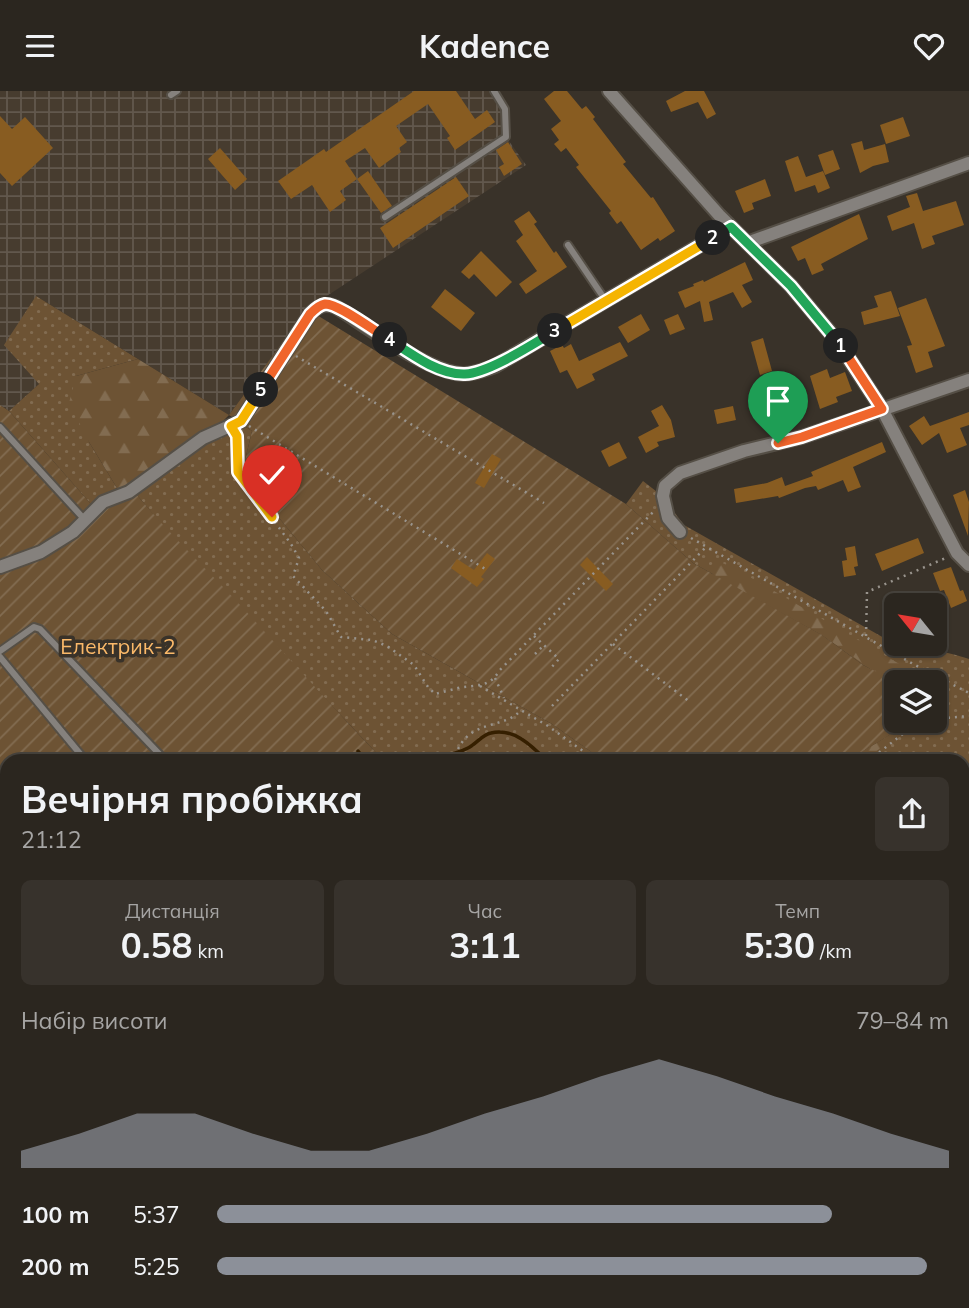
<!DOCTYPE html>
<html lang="uk">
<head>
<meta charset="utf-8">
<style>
  :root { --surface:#2b261f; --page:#37322c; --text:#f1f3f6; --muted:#a6a5a4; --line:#47433d; --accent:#8c9099 }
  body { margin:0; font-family:Mulish,sans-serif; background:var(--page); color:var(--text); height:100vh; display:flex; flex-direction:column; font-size:26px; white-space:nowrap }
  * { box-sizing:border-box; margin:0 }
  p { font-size:23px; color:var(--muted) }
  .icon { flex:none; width:38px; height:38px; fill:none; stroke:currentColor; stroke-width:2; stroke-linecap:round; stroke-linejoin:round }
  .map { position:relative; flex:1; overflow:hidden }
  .panel { position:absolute; left:0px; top:663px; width:970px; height:555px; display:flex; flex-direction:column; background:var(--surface); border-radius:21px 21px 0 0; box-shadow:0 2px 5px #0004,0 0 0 2px var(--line) }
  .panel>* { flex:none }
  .needle { width:46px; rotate:300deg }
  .fabs { position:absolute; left:884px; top:502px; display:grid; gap:14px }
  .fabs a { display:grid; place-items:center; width:63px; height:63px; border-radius:10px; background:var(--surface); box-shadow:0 2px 5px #0004,0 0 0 2px var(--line); font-size:35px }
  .pin { position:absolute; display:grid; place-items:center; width:60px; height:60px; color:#fff; margin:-72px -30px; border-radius:50% 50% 50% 0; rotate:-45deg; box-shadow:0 0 7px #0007 }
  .pin .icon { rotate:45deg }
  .km { position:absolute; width:35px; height:35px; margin:-18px; border-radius:50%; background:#222; color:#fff; font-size:19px; line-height:35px; text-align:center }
  .round { display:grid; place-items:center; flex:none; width:74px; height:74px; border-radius:10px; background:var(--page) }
  .overview { display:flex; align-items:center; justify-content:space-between; height:119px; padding:0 21px }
  h1 { font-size:38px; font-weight:700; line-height:52px }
  .figures { display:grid; grid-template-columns:repeat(3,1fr); gap:10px; height:119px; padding:7px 21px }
  .figures div { display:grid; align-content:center; border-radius:10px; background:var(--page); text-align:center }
  .figures b { font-size:35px; font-weight:700 }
  .figures small { font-size:19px; font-weight:400 }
  .figures p { font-size:19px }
  .chart { height:196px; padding:14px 21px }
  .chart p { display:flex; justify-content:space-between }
  .chart svg { width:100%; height:126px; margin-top:7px; fill:var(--accent); opacity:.7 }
  ul { padding:0 21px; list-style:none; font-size:23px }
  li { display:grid; grid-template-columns:112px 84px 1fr; align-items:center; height:52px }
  li i { height:18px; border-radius:9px; background:var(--accent) }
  header { display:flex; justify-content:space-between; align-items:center; height:91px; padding:0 21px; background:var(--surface); font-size:32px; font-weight:700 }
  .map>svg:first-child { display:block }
</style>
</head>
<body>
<header><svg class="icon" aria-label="menu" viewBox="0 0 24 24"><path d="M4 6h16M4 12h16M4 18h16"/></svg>Kadence<svg class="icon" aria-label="heart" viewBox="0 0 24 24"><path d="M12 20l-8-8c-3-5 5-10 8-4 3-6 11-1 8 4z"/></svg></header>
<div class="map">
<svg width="969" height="1217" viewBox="0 0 969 1217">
  <defs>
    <pattern id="industrial-grid" width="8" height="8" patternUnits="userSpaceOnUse" patternTransform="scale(1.75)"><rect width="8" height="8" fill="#473c2f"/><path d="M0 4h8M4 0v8" fill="none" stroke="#62584d"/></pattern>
    <pattern id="grass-dots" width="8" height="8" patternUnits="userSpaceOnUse" patternTransform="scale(1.75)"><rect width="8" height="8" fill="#6d5334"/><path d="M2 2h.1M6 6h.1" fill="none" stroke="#826c51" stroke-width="1.8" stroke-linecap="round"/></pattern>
    <pattern id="forest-firs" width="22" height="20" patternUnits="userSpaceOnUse" patternTransform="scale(1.75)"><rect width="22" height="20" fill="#6d5334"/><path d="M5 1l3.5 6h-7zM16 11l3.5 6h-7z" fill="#826c51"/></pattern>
    <pattern id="wetland-marsh" width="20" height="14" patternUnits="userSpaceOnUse" patternTransform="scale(1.75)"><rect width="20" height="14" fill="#6d5334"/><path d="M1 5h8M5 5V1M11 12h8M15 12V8" fill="none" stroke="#826c51"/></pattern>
    <pattern id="garden-furrows" width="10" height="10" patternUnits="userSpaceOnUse" patternTransform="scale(1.75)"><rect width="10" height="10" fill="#6d5334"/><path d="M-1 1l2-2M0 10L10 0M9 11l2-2" fill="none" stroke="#826c51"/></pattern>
  </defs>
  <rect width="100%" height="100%" fill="#393229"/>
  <!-- industrial -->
  <path fill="url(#industrial-grid)" d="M0 0H494L505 18 506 46 526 74 307 218 229 324 36 205 39 293 9 320 0 314Z"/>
  <!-- grass -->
  <path fill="url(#grass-dots)" d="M36 205 138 268 76 285 89 351 117 397 100 406 91 413 9 320 39 293 4 254Z
    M243 334 252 340 242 382 322 479 392 543 552 633 604 670H384L167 440 137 404 211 350Z
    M643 390 661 404 684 434 916 565C936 557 949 562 969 568V803L963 806 962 670H848C865 657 892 646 906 630H934V592L897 591 863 574 822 544 693 472 626 413Z
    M0 882 7 889V987L0 977Z
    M963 882 969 887V1217H902L899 1211H962Z"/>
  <!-- forest -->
  <path fill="url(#forest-firs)" d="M138 268 229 324 219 334 127 396 117 397 89 351 69 312 76 285Z
    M720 471 736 478 908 578 925 591H897L875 581 822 544 714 485 710 477 712 473Z
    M906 630H917L863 670H848C865 657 892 646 906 630Z"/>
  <!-- wetland -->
  <path fill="url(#wetland-marsh)" d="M969 803V887L963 882 962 806Z"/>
  <!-- garden -->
  <path fill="url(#garden-furrows)" d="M307 218 626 413 693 472 822 544 863 574 897 591 896 630H906C892 646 865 657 848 670H604L552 633 392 543 322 479 242 382 252 340 229 324Z
    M0 314 9 320 91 413C60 448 42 456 0 472Z
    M137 404C170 444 208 479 243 517 290 568 336 620 384 670H7V821L0 811V483L44 466 107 416Z
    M0 977 7 987V1211H174L179 1217H0Z
    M290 1211H899L902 1217H294Z"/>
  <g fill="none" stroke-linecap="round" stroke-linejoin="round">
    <!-- stream -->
    <path stroke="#351f00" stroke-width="3.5" d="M358 660 366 670
      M420 670C436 666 453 665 468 657 476 653 483 643 491 642 514 636 533 656 547 670"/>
  </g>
  <!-- building -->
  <path fill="#885c21" d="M414 0H456L475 28 487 19 495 31 455 59 447 47 450 45 428 13 396 35 407 51 399 57 401 61 379 77 365 57 345 70 357 88 340 100 346 109 330 121 312 94 291 108 278 90 324 58 326 61Z
    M554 0H567L582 18 586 15 595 26 593 28 626 71 623 73 651 107 653 106 675 140 660 150 658 147 641 159 621 130 617 133 609 122 611 120 576 76 579 74 566 57 561 61 554 53 559 49 551 38 561 30 544 8Z
    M685 0H704L716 23 707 28 698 11 671 21 666 10Z
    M0 25 12 38 25 26 53 57 12 95 0 82Z
    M903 26 910 45 886 53 880 34Z
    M862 50 864 59 885 53 889 71 873 75 860 82 851 53Z
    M508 51 522 73 504 85 499 76 504 73 496 59Z
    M220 57 247 88 235 99 208 68Z
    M833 59 840 78 825 84 818 64Z
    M798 65 806 86 823 80 830 97 818 102 815 94 795 101 785 70Z
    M368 80 392 115 381 122 357 88Z
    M456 86 469 105 393 157 380 137Z
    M765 88 771 105 752 112 754 118 744 122 735 100Z
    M917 102 923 120 956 110 964 134 932 145 935 153 922 158 914 132 892 140 887 125 910 116 906 105Z
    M529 120 537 131 534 133 554 162 556 160 567 176 526 203 519 193 537 180 516 150 523 144 514 130Z
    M859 123 868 148 821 173 824 179 812 184 805 167 798 170 791 156Z
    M481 160 512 191 496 206 474 183 469 188 461 181Z
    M745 171 753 189 742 194 752 211 742 217 733 201 709 211 713 229 704 231 700 210 685 217 678 201 694 195 693 193 703 189 704 191Z
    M445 198 475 222 461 240 431 216Z
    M891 200 900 225 864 234 861 221 878 216 874 205Z
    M926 207 945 255 928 261 933 276 916 282 907 255 912 254 898 217Z
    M641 223 650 239 628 252 618 236Z
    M678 223 685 238 670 244 664 229Z
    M763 247 772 280 760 284 751 251Z
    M620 251 628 265 592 283 595 289 577 298 567 279 560 282 550 260 562 254 564 257 571 253 579 270Z
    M827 278 830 287 845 281 852 300 836 306 838 311 820 318 810 285Z
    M792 297 797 314 769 323 770 326 757 330 751 309Z
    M662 314 671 329 675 346 657 351 659 355 646 362 638 346 659 335 651 320Z
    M733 315 736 329 717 333 714 319Z
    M969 321V334L960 337 967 354 947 362 939 342 922 354 909 335 924 325 930 335Z
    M619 351 627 367 609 376 601 360Z
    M882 351 886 361 853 376 861 396 848 401 843 389 818 399 816 395 805 397 779 407 778 405 736 412 734 398 767 392 782 386 785 395 813 385 811 381Z
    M492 363 501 368 484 397 475 392Z
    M965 399 969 411 968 445 953 404Z
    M918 447 924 462 882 480 875 463Z
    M855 455 858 475 854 476 856 484 844 486 842 470 847 469 845 457Z
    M487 462 495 468 481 486 484 488 477 496 451 477 457 468 474 479Z
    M587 466 613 493 606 500 580 474Z
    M951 476 960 500 963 499 967 510 951 517 944 499 940 500 933 482Z"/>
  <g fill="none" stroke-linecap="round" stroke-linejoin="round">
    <!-- lane casing -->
    <g stroke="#554f46" stroke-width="10">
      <path id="lane" d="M171 4 177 0
        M385 126 506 46 505 18 494 0
        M568 154 606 210
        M0 336 85 429
        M0 560 34 536 40 538 166 670
        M0 566 86 670
        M0 719 7 728
        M0 1196 7 1203
        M412 1217 420 1211
        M633 1217 640 1211
        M852 1217 859 1211
        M946 1217 947 1211"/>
    </g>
    <!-- street casing -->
    <g stroke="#554f46" stroke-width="16">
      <path id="street" d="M609 0 719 124 791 195 838 251 882 318 957 462 969 474
        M747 152 969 72
        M680 441 668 427 663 405 665 395 680 382 744 360 802 346 969 289
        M0 476 41 461 73 441 103 411 129 401 203 347 241 330 310 223C319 214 325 212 336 216 367 235 429 282 463 283 474 283 484 279 495 275L731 136
        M0 869 7 876
        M248 1211 252 1217
        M21 1217 27 1211"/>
    </g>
    <!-- path -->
    <path stroke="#99948d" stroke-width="2.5" stroke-dasharray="2 5" stroke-linecap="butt" d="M296 265 544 412
      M249 335 487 479
      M237 345C239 357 235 369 238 381L291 453 299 467 293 485 326 520 341 546 372 549 387 555 414 574 428 596 435 603C443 601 451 599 458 597 474 594 490 597 499 580L655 419
      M691 447 915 574 969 602
      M534 545 559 568 550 578
      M866 545 867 501 948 466
      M613 553 690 611
      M535 563 544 554
      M495 587 504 607
      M480 595 548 635 597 670
      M552 615 706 456
      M934 628 969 625
      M461 670 456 663C469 627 504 639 521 619
      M868 670 908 639 927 630
      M962 1176H969"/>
    <!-- lane -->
    <use href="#lane" stroke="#85817d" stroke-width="6"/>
    <!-- street -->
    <use href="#street" stroke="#85817d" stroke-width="12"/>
  </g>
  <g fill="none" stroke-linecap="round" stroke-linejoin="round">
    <!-- split-1 casing -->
    <g stroke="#fff" stroke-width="14">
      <path id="split-1" d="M778 352 802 346 882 318 841 255"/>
    </g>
    <!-- split-2 casing -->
    <g stroke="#fff" stroke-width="14">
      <path id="split-2" d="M713 147 731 136 791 195 841 255"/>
    </g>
    <!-- split-3 casing -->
    <g stroke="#fff" stroke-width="14">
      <path id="split-3" d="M555 240 713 147"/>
    </g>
    <!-- split-4 casing -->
    <g stroke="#fff" stroke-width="14">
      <path id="split-4" d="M390 249C411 263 439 284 465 283 489 282 533 253 555 240"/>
    </g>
    <!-- split-5 casing -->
    <g stroke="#fff" stroke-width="14">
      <path id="split-5" d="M261 299 310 223C314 219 319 214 325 213 338 212 377 242 390 249"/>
    </g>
    <!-- split-6 casing -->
    <g stroke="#fff" stroke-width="14">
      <path id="split-6" d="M261 299 241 330 231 335 237 345 238 381 272 426"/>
    </g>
    <!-- split-1 -->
    <use href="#split-1" stroke="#f0652b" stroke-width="9"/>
    <!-- split-2 -->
    <use href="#split-2" stroke="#22a559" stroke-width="9"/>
    <!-- split-3 -->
    <use href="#split-3" stroke="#f5b400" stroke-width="9"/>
    <!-- split-4 -->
    <use href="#split-4" stroke="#22a559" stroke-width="9"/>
    <!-- split-5 -->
    <use href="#split-5" stroke="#f0652b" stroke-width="9"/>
    <!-- split-6 -->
    <use href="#split-6" stroke="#f5b400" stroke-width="9"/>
  </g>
  <g text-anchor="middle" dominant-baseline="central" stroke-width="7" stroke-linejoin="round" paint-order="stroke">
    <!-- park labels -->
    <g font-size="21" fill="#fbb969" stroke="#393229">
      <text x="118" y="555">Електрик-2</text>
    </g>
  </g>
</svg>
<div class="fabs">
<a><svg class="needle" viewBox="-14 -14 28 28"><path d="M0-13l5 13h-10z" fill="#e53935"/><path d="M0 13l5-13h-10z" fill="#a6a5a4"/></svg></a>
<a><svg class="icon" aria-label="layers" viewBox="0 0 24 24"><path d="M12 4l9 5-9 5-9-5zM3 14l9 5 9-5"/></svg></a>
</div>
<div class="pin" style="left:778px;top:352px;background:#1e9e55"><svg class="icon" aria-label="arrive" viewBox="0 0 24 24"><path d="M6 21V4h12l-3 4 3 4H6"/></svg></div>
<div class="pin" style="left:272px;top:426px;background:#d93025"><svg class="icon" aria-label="check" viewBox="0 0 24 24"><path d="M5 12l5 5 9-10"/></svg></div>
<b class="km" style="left:841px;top:255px">1</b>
<b class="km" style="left:713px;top:147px">2</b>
<b class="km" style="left:555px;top:240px">3</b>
<b class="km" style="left:390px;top:249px">4</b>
<b class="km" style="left:261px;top:299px">5</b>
<section class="panel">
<div class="overview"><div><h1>Вечірня пробіжка</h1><p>21:12</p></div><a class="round"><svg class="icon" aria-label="share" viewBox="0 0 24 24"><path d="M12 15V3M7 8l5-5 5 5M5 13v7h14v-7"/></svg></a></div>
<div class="figures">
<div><p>Дистанція</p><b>0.58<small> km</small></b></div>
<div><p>Час</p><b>3:11</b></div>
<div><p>Темп</p><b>5:30<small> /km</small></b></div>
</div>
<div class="chart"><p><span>Набір висоти</span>79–84 m</p>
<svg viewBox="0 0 160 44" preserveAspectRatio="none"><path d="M0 44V38L10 32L20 25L30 25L40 32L50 38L60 38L70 32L80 25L90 19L100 12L110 6L120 12L130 19L140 25L150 32L160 38V44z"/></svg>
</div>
<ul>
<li><b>100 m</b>5:37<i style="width:84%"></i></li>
<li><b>200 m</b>5:25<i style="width:97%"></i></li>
</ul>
</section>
</div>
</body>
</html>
